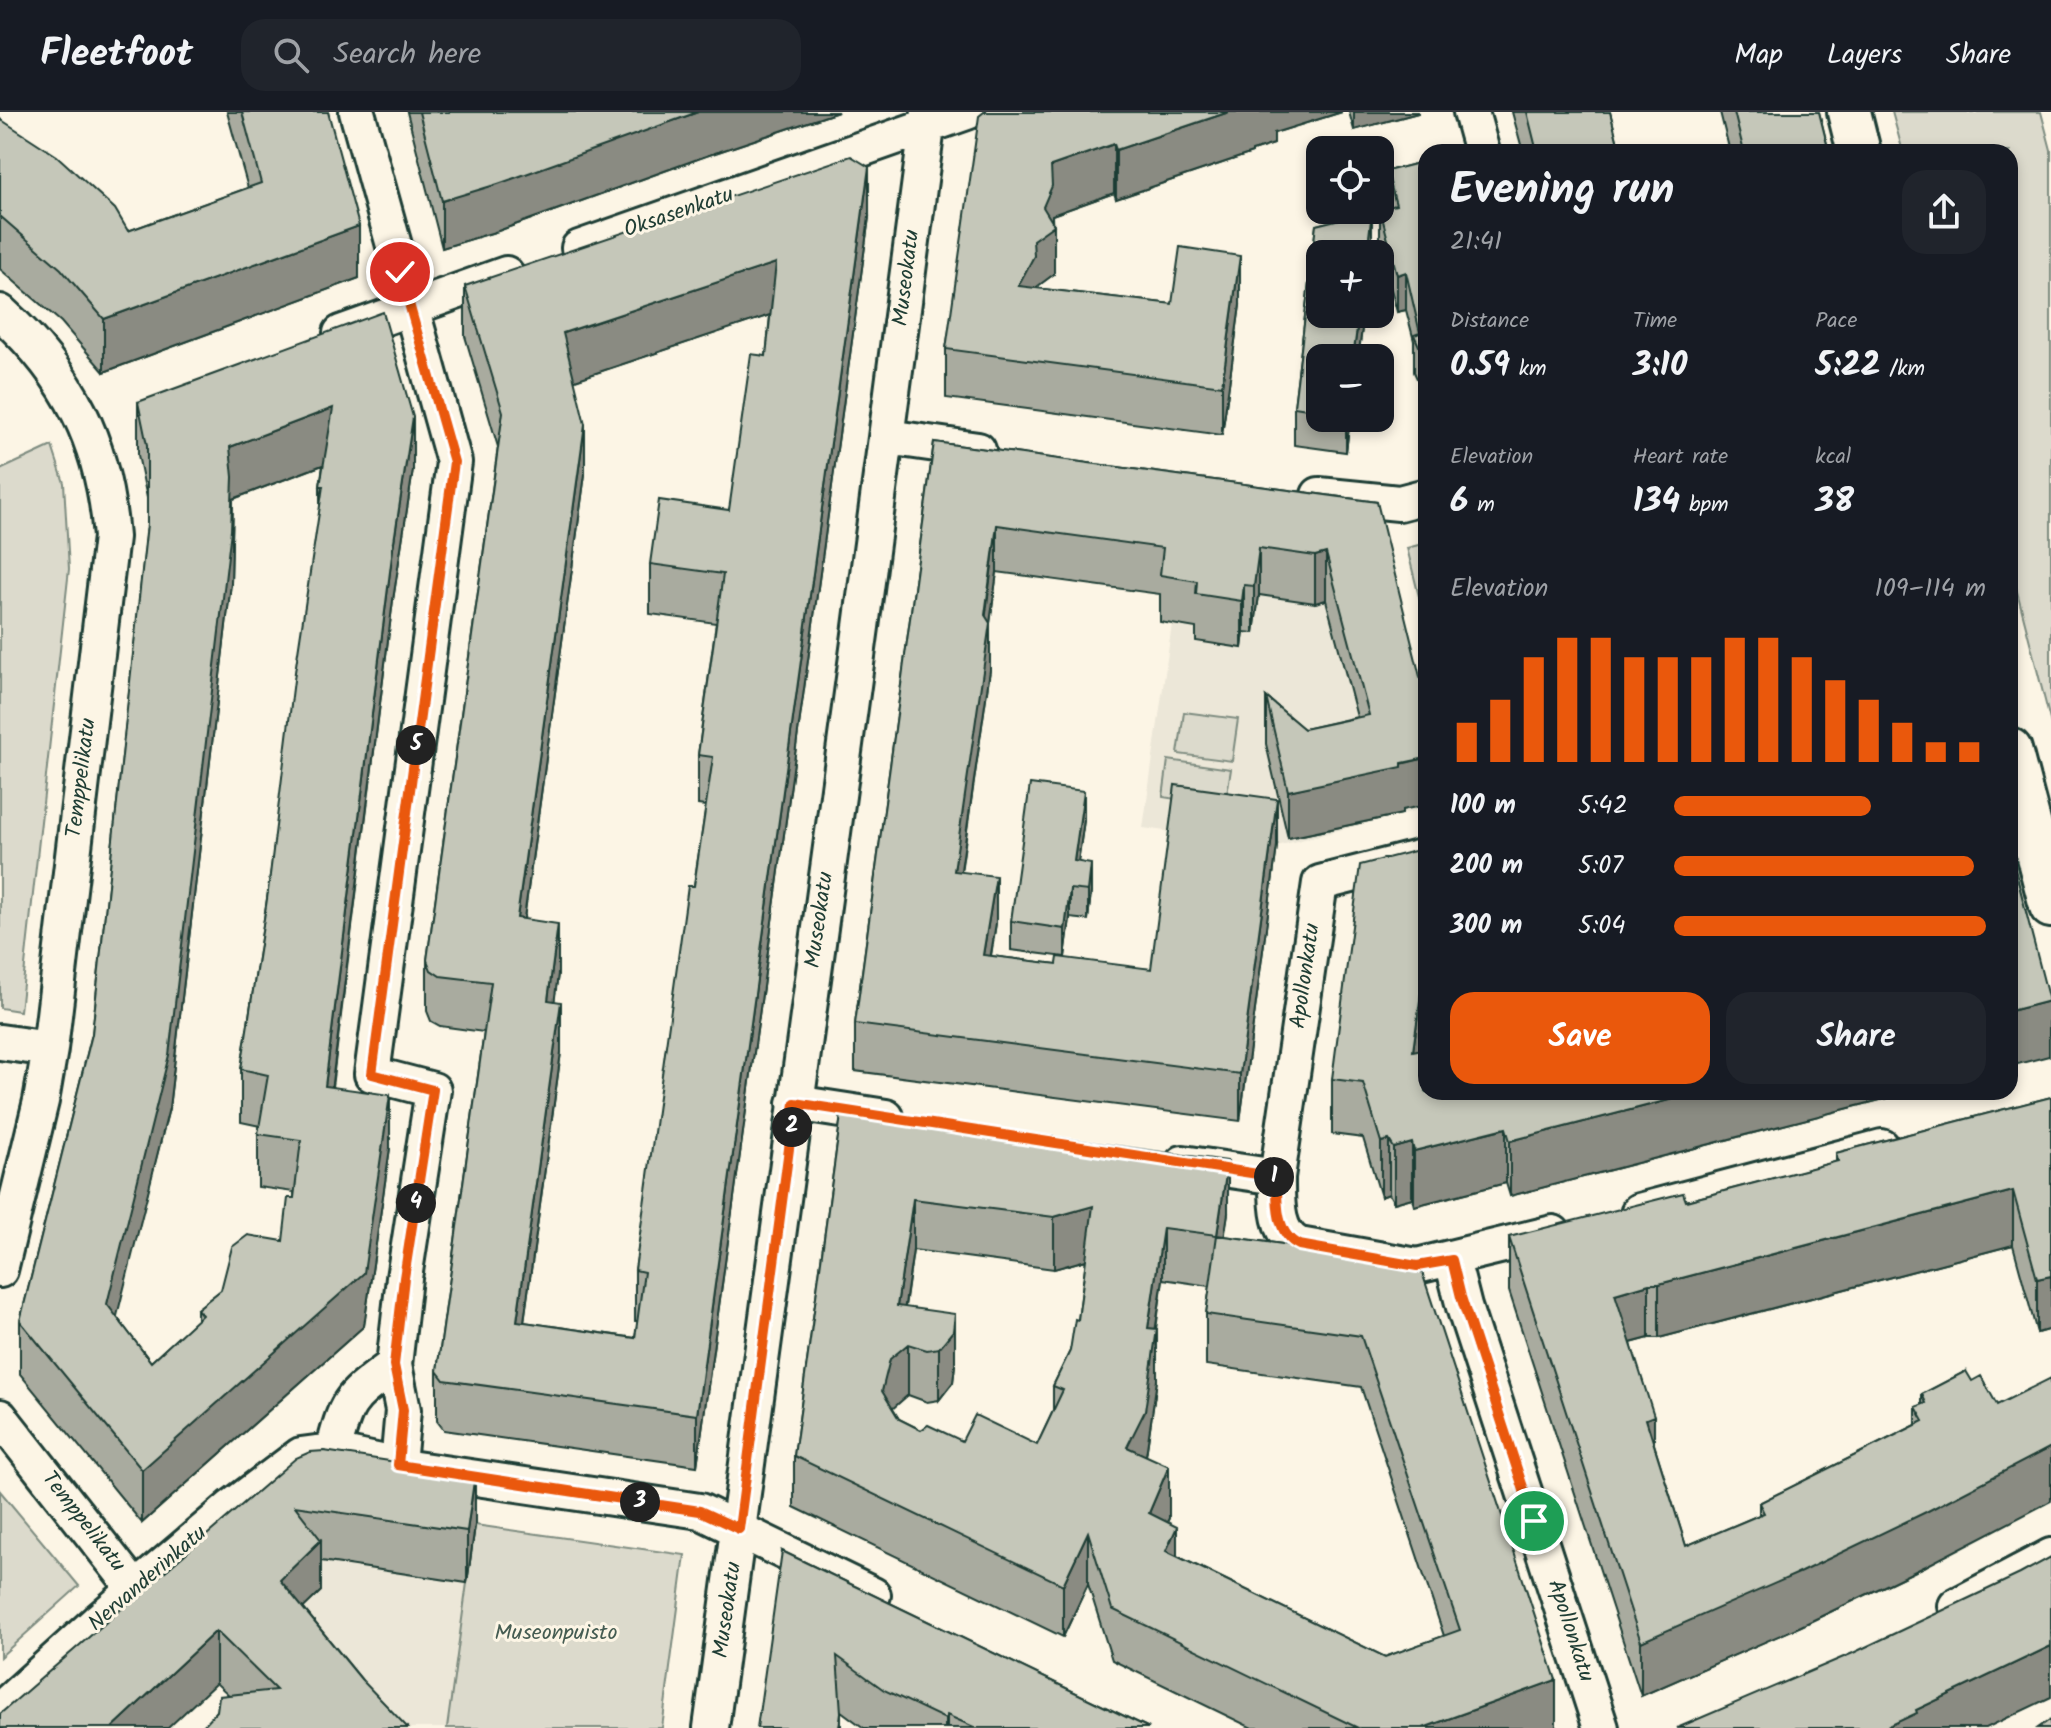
<!DOCTYPE html>
<html lang="en">
<head>
<meta charset="utf-8">
<style>
  :root { --surface:#171b24; --page:#20242c; --text:#f1f3f6; --muted:#9ea1a6; --line:#363941; --accent:#ea580c }
  body { margin:0; font-family:Kalam,sans-serif; background:var(--page); color:var(--text); height:100vh; display:flex; flex-direction:column; font-size:30px; white-space:nowrap }
  * { box-sizing:border-box; margin:0 }
  p { font-size:26px; color:var(--muted) }
  .icon { flex:none; width:44px; height:44px; fill:none; stroke:currentColor; stroke-width:2; stroke-linecap:round; stroke-linejoin:round }
  .map { position:relative; flex:1; overflow:hidden }
  .drawer { position:absolute; left:1418px; top:32px; width:600px; height:956px; display:flex; flex-direction:column; background:var(--surface); border-radius:24px; box-shadow:0 4px 12px #0003 }
  .drawer>* { flex:none }
  .tools { position:absolute; left:1306px; top:24px; display:grid; gap:16px }
  .tools a { display:grid; place-items:center; width:88px; height:88px; border-radius:16px; background:var(--surface); box-shadow:0 4px 12px #0003; font-size:40px }
  .pin { position:absolute; display:grid; place-items:center; width:68px; height:68px; color:#fff; margin:-34px; border:4px solid #fff; border-radius:50%; box-shadow:0 2px 8px #0007 }
  .km { position:absolute; width:40px; height:40px; margin:-20px; border-radius:50%; background:#222; color:#fff; font-size:22px; line-height:40px; text-align:center }
  .round { display:grid; place-items:center; flex:none; width:84px; height:84px; border-radius:24px; background:var(--page) }
  .summary { display:flex; align-items:center; justify-content:space-between; height:136px; padding:0 32px }
  h1 { font-size:44px; font-weight:600; line-height:60px }
  .metrics { display:grid; grid-template-columns:repeat(3,1fr); gap:12px; height:136px; padding:8px 32px }
  .metrics div { display:grid; align-content:center }
  .metrics b { font-size:34px; font-weight:600 }
  .metrics small { font-size:22px; font-weight:400 }
  .metrics p { font-size:22px }
  .chart { height:224px; padding:16px 32px }
  .chart p { display:flex; justify-content:space-between }
  .chart svg { width:100%; height:144px; margin-top:8px; stroke:var(--accent); stroke-width:6 }
  .cta { display:flex; gap:16px; margin-top:auto; padding:16px 32px }
  .cta a { flex:1; height:92px; border-radius:24px; background:var(--accent); color:#fff; font-size:32px; font-weight:600; line-height:92px; text-align:center }
  .cta a+a { background:var(--page); color:var(--text) }
  ul { padding:0 32px; list-style:none; font-size:26px }
  li { display:grid; grid-template-columns:128px 96px 1fr; align-items:center; height:60px }
  li i { height:20px; border-radius:10px; background:var(--accent) }
  header { display:flex; align-items:center; gap:48px; box-sizing:border-box; height:112px; padding:0 40px; background:var(--surface); border-bottom:2px solid var(--line) }
  header strong { font-size:38px }
  nav { display:flex; gap:44px; margin-inline-start:auto; font-size:28px }
  .search { width:560px; height:72px; background:var(--page); display:flex; align-items:center; gap:20px; box-sizing:border-box; padding:0 28px; border-radius:24px; color:var(--muted); font-size:30px }
  .map>svg:first-child { display:block }
</style>
</head>
<body>
<header>
<strong>Fleetfoot</strong>
<div class="search"><svg class="icon" aria-label="search" viewBox="0 0 24 24"><circle cx="10" cy="10" r="6"/><path d="M15 15l6 6"/></svg>Search here</div>
<nav><a>Map</a><a>Layers</a><a>Share</a></nav>
</header>
<div class="map">
<svg width="2051" height="1616" viewBox="0 0 2051 1616">
  <rect width="100%" height="100%" fill="#fcf5e5"/>
  <filter id="ink" filterUnits="userSpaceOnUse"><feTurbulence type="fractalNoise" baseFrequency=".0125" numOctaves="2"/><feDisplacementMap in="SourceGraphic" scale="16" xChannelSelector="R" yChannelSelector="G"/><feConvolveMatrix kernelMatrix="1 2 1 2 8 2 1 2 1" color-interpolation-filters="sRGB"/></filter>
  <g filter="url(#ink)">
    <!-- built -->
    <path fill="#ece7d8" d="M1304 427 1426 617V696L1277 734 1143 716 1176 484 1244 520 1254 521 1257 483Z
      M296 1398 475 1413 447 1616H262Z"/>
    <!-- green -->
    <path fill="#dcdacc" stroke="#7e8c80" stroke-width="2" d="M1892 0H2041L2051 38V612L2010 452V40H1903Z
      M52 334 64 371 69 457 20 899 0 896V358Z
      M1426 431V513L1407 436Z
      M1184 600 1238 607 1232 649 1178 642Z
      M1168 648 1231 657 1225 695 1163 685Z
      M0 1379 79 1474 0 1545Z
      M475 1413 685 1443 662 1616H447Z"/>
    <g fill="none" stroke-linecap="round" stroke-linejoin="round">
      <!-- minor casing -->
      <g stroke="#1f3d34" stroke-width="40">
        <path id="minor" d="M357 0 454 350 372 962 433 978 404 1166 394 1253 403 1298 398 1353
          M1471 0 1482 40
          M579 136 967 0
          M0 200C70 263 104 331 111 425L50 937 41 989 0 1158
          M341 221 506 162
          M887 325 978 338
          M1319 383 1399 391 1426 384
          M0 930 50 937
          M795 991 886 1005
          M1183 1051 1277 1065C1277 1088 1275 1122 1299 1133L1417 1154 1553 1121
          M1277 1065 1320 771 1426 744
          M1639 1099 1882 1035
          M1452 1148 1464 1195 1601 1616
          M0 1305 136 1478
          M333 1340C347 1285 349 1287 394 1253
          M1956 1494 2051 1444
          M0 1598 97 1510 232 1395 301 1343 316 1341 333 1340 409 1356 700 1399 873 1483
          M711 1616C785 1077 859 539 929 0"/>
      </g>
      <!-- tertiary casing -->
      <g stroke="#1f3d34" stroke-width="48">
        <path id="tertiary" d="M1849 0 1859 40
          M2010 638 2051 794"/>
      </g>
      <!-- minor -->
      <use href="#minor" stroke="#fcf5e5" stroke-width="34"/>
      <!-- tertiary -->
      <use href="#tertiary" stroke="#fcf5e5" stroke-width="42"/>
    </g>
    <!-- wall -->
    <path fill="#a9ab9f" stroke="#1f3d34" stroke-width="2" fill-rule="evenodd" d="M227 0H328L359 166 104 260 61 210 0 157V7L128 119 248 76Z
      M407 0H838L706 44 498 119 442 136Z
      M984 0H1342L1274 21V32L1252 39V41L1116 87 1114 81 1052 103 1054 162 1035 176 1172 192 1240 193 1222 323 946 286V237Z
      M1349 0H1418V1L1354 18Z
      M1512 0H1610L1620 40H1523Z
      M1720 0H1819L1829 40H1730Z
      M1426 49V286L1414 260V229L1406 198 1397 200 1380 135V97L1387 95V59Z
      M1372 99V142H1320V202H1364L1358 246H1320V306H1350L1346 340 1294 333V295L1316 113Z
      M869 105 697 1354 444 1318 437 1309V1259L484 920 440 914 431 909 427 899V848L498 335 465 224V174ZM770 203 766 244 729 398 650 452V502L716 511 698 643V693L706 694 635 1158V1209H638L635 1226 524 1210 561 940 554 889 558 862 524 807 585 362 574 268Z
      M138 290 413 358 393 488 332 975 390 1036 364 1214 142 1411 20 1262V1209L92 922 147 415V386L138 343ZM323 353 320 374V397L267 787 241 957V1010L260 1014 258 1022V1075L294 1080V1086L283 1129 197 1197V1208L151 1250 116 1204 169 996 231 471 233 387Z
      M934 330 1377 390 1402 702 1288 726 1266 632V585L1304 617 1357 605 1326 488 1315 491 1259 483 1254 521 1244 520 1242 536 1196 529V516L1160 510V482L997 460 990 511V558L961 760 996 811 991 844 1057 852 1151 857 1277 734 1240 1009 855 959V912Z
      M1084 708 1078 750 1091 780 1088 808 1070 806 1065 845 1011 838V809Z
      M1426 736V932L1421 937 1426 980H1911L1510 1084 1506 1071 1414 1094 1412 1086 1394 1091 1389 1082 1381 1085 1363 1026 1332 1022V967Z
      M2051 985V1217L2037 1221 2013 1133 1659 1226H1649L1631 1231 1654 1332 1686 1434 1759 1403V1391L1916 1313V1295L1922 1293V1282L1966 1259 1926 1454 1801 1514 1641 1584 1509 1179V1125L1686 1089 1836 1050V1041Z
      M842 996 1228 1101 1224 1124 1419 1151 1556 1616H1252L1112 1548 1088 1472 1063 1525 794 1395V1344ZM913 1138 1054 1157 1086 1148 1078 1208 1070 1239 1053 1274V1299L1037 1333 962 1329 921 1318 899 1307 892 1296 908 1283 927 1290 939 1288 953 1270 955 1253 905 1195ZM1163 1167 1210 1174 1206 1202V1253L1361 1275 1444 1524 1385 1545 1177 1444 1167 1410 1169 1406 1146 1344 1157 1268 1156 1217Z
      M310 1340 475 1413 467 1471 321 1449V1479L303 1496 361 1567 217 1599 229 1583 216 1571 0 1616Z
      M782 1439 1149 1616H864L841 1599V1616Z"/>
    <!-- shaded-wall -->
    <path fill="#8a8b82" stroke="#1f3d34" stroke-width="2" d="M698 0H838L706 44 498 119 442 136V89Z
      M1229 0H1342L1274 21V32L1252 39V41L1116 87V38Z
      M1354 0H1418V1L1354 18Z
      M1114 32V81L1052 103V115L1054 113V162L1034 177 1018 174 1043 95 1051 54Z
      M869 55V105L697 1354V1303Z
      M1372 99V142H1367Z
      M359 114V166L104 260V207Z
      M1240 144V193L1222 323V274Z
      M776 151V201L563 272V221Z
      M1406 160V198L1397 200V163Z
      M1359 202H1364L1358 246H1353Z
      M333 296V349L233 387 231 471 169 996 107 1244V1192L230 335Z
      M413 305V358L393 488 325 1026V974L393 436Z
      M1346 306H1350L1346 340Z
      M585 312V362L517 857V806Z
      M997 413V460L990 511V558L954 806V759Z
      M1259 436V483L1254 521V474Z
      M1326 441V488L1315 491V444Z
      M1244 473V520L1242 536V489Z
      M1426 646V693L1402 698V702L1288 726V679Z
      M1084 679V708L1074 778V749Z
      M1277 687V734L1240 1009V962Z
      M1091 752V780L1088 808V779Z
      M996 764V811L983 890V843Z
      M1070 777V806L1065 845V817Z
      M558 812V862L548 938V888Z
      M1426 843V932L1421 936 1413 994V939Z
      M2049 889V944L2010 954V899Z
      M561 890V940L517 1260V1209Z
      M1700 980H1911L1510 1084V1029Z
      M390 983V1036L364 1214 142 1411V1358Z
      M1506 1016V1071L1414 1094V1039Z
      M1389 1028V1082L1381 1085V1030Z
      M1412 1031V1086L1394 1091V1036Z
      M1228 1049V1101L1217 1174V1123Z
      M2013 1079V1133L1659 1226V1172Z
      M913 1087V1138L898 1240 908 1232V1283L890 1299 882 1279 897 1194Z
      M1093 1094V1146L1054 1157V1105Z
      M1163 1116V1167L1148 1267V1216Z
      M2051 1164V1217L2037 1221V1167Z
      M1649 1172V1226L1615 1235V1182Z
      M955 1202V1253L953 1270 939 1288V1236Z
      M1157 1217V1268L1145 1350 1127 1335Z
      M1654 1304V1358L1646 1307Z
      M2051 1335V1389L1926 1454 1801 1514 1641 1584V1530Z
      M1169 1354V1406L1149 1452V1401Z
      M475 1362V1413L467 1471V1419Z
      M1177 1415V1466L1166 1439Z
      M1088 1420V1472L1063 1525V1473Z
      M321 1428V1479L280 1519V1468Z
      M216 1519V1571L168 1616H112Z
      M2051 1534V1585L1986 1616H1885L1916 1598Z
      M1556 1568V1616H1423Z
      M947 1603V1616H945V1607Z"/>
    <!-- building -->
    <path fill="#c5c7b9" stroke="#1f3d34" stroke-width="2" fill-rule="evenodd" d="M242 0H328L359 114 104 207 61 157 0 104V7L57 44 115 97 128 119 261 71Z
      M419 0H698L498 72 442 89Z
      M984 0H1229L1116 38 1114 32 1051 54 1052 74 1043 95 1054 113 1033 128 1034 144 1018 174 1172 192 1180 135 1240 144 1222 274 946 237 979 4Z
      M1527 0H1610L1620 40H1537Z
      M1734 0H1819L1829 40H1744Z
      M851 44 869 55 697 1303 444 1268 437 1259 491 870 440 864 431 858 427 848 503 300 465 174ZM776 151 766 244 751 242 729 398 659 388 650 452 723 462 698 643 713 645 694 774H688L635 1158 644 1160 635 1226 517 1209 561 890 548 888 558 812 517 806 585 312 563 221Z
      M1426 49V249L1414 223 1420 221 1406 160 1397 163 1380 97 1396 93 1387 59Z
      M1372 99 1367 142H1320V202H1359L1353 246H1320V299L1294 295 1316 113Z
      M383 200 413 305 393 436 325 974 390 983 364 1161 142 1358 20 1209 92 922 147 412V333L138 290ZM333 296 320 374H323L295 560 267 787 241 957 268 963 258 1022 301 1028 294 1086H288L283 1129 248 1123 232 1135 221 1178 197 1197 202 1203 151 1250 107 1192 169 943 231 418 233 365 230 335Z
      M934 330 1377 390 1426 589V646L1402 651V655L1288 679 1266 585 1304 617 1369 603 1326 441 1315 444 1259 436 1254 474 1244 473 1242 489 1196 482 1197 469 1160 463 1163 436 997 413 985 503 990 511 954 759 996 764 983 843 1057 852 1058 845 1151 857 1175 673 1277 687 1240 962 855 912Z
      M1030 672 1084 679 1074 749 1091 752 1088 779 1070 777 1065 817 1011 809Z
      M1426 736V843L1423 861 1426 865V877L1421 881 1413 939 1426 936V980H1700L1510 1029 1506 1016 1414 1039 1412 1031 1394 1036 1389 1028 1381 1030 1363 971 1332 967 1360 753Z
      M2010 738 2049 889 2010 899Z
      M2051 985V1164L2037 1167 2013 1079 1659 1172H1649L1615 1182 1654 1304 1646 1307 1686 1434 1764 1401 1759 1391 1924 1309 1916 1295 1926 1291 1922 1282 1966 1259 1972 1269 1981 1264 1997 1293 2051 1266V1335L1926 1400 1801 1460 1641 1530 1509 1125 1683 1081 1686 1089 1838 1049 1836 1041Z
      M842 996 1228 1049 1217 1123 1419 1151 1556 1568 1423 1616H1358L1112 1497 1088 1420 1063 1473 794 1344ZM913 1087 1054 1105 1093 1094 1078 1208 1075 1207 1070 1239 1053 1274 1063 1278 1037 1333 975 1303 962 1329 928 1313 921 1318 899 1307 882 1279 890 1247 908 1232 927 1238 939 1236 953 1219 955 1202 897 1194ZM1163 1116 1217 1123 1206 1202 1361 1224 1460 1518 1385 1545 1166 1439 1177 1415 1149 1401 1169 1354 1127 1335 1145 1299 1157 1217 1148 1216Z
      M324 1339 475 1362 467 1419 295 1394 321 1428 280 1468 361 1567 408 1616H201L217 1599 219 1584 276 1578 216 1519 112 1616H0V1602L296 1346 310 1340Z
      M782 1439 1149 1616H976L947 1603 945 1607 884 1578 837 1544 841 1600 839 1616H757Z
      M2051 1445V1534L1916 1598 1917 1601 1885 1616H1677L1853 1541 2020 1462Z
      M2051 1607V1616H2038Z"/>
  </g>
  <g fill="none" stroke-linecap="round" stroke-linejoin="round" filter="url(#ink)">
    <!-- route casing -->
    <g stroke="#fff" stroke-width="16">
      <path id="route" d="M400 160 454 350 372 962 433 978 404 1166 394 1253 403 1298 398 1353 700 1399 739 1417 795 991 1277 1065C1277 1088 1275 1122 1299 1133L1417 1154 1452 1148 1461 1185 1534 1409"/>
    </g>
    <!-- route -->
    <use href="#route" stroke="#ea580c" stroke-width="10"/>
  </g>
  <g text-anchor="middle" dominant-baseline="central" stroke-width="6" stroke-linejoin="round" paint-order="stroke">
    <!-- street labels -->
    <g font-size="22" fill="#1f3d34" stroke="#fcf5e5">
      <text transform="translate(679 101) rotate(-19)">Oksasenkatu</text>
      <text transform="translate(907 166) rotate(-83)">Museokatu</text>
      <text transform="translate(82 666) rotate(-83)">Temppelikatu</text>
      <text transform="translate(820 808) rotate(-82)">Museokatu</text>
      <text transform="translate(1306 864) rotate(-82)">Apollonkatu</text>
      <text transform="translate(83 1410) rotate(52)">Temppelikatu</text>
      <text transform="translate(148 1467) rotate(-41)">Nervanderinkatu</text>
      <text transform="translate(728 1498) rotate(-82)">Museokatu</text>
      <text transform="translate(1570 1519) rotate(72)">Apollonkatu</text>
    </g>
    <!-- park labels -->
    <g font-size="22" fill="#455c52" stroke="#fcf5e5">
      <text x="556" y="1521">Museonpuisto</text>
    </g>
  </g>
</svg>
<div class="tools">
<a><svg class="icon" aria-label="locate" viewBox="0 0 24 24"><circle cx="12" cy="12" r="6"/><path d="M12 2v4M12 18v4M2 12h4M18 12h4"/></svg></a>
<a>+</a>
<a>−</a>
</div>
<div class="pin" style="left:1534px;top:1409px;background:#1e9e55"><svg class="icon" aria-label="arrive" viewBox="0 0 24 24"><path d="M6 21V4h12l-3 4 3 4H6"/></svg></div>
<div class="pin" style="left:400px;top:160px;background:#d93025"><svg class="icon" aria-label="check" viewBox="0 0 24 24"><path d="M5 12l5 5 9-10"/></svg></div>
<b class="km" style="left:1274px;top:1065px">1</b>
<b class="km" style="left:792px;top:1015px">2</b>
<b class="km" style="left:640px;top:1390px">3</b>
<b class="km" style="left:416px;top:1091px">4</b>
<b class="km" style="left:416px;top:633px">5</b>
<section class="drawer">
<div class="summary"><div><h1>Evening run</h1><p>21:41</p></div><a class="round"><svg class="icon" aria-label="share" viewBox="0 0 24 24"><path d="M12 15V3M7 8l5-5 5 5M5 13v7h14v-7"/></svg></a></div>
<div class="metrics">
<div><p>Distance</p><b>0.59<small> km</small></b></div>
<div><p>Time</p><b>3:10</b></div>
<div><p>Pace</p><b>5:22<small> /km</small></b></div>
</div>
<div class="metrics">
<div><p>Elevation</p><b>6<small> m</small></b></div>
<div><p>Heart rate</p><b>134<small> bpm</small></b></div>
<div><p>kcal</p><b>38</b></div>
</div>
<div class="chart"><p><span>Elevation</span>109–114 m</p>
<svg viewBox="0 0 160 44" preserveAspectRatio="none"><path d="M5 44V32M15 44V25M25 44V12M35 44V6M45 44V6M55 44V12M65 44V12M75 44V12M85 44V6M95 44V6M105 44V12M115 44V19M125 44V25M135 44V32M145 44V38M155 44V38"/></svg>
</div>
<ul>
<li><b>100 m</b>5:42<i style="width:63%"></i></li>
<li><b>200 m</b>5:07<i style="width:96%"></i></li>
<li><b>300 m</b>5:04<i style="width:100%"></i></li>
</ul>
<div class="cta"><a>Save</a><a>Share</a></div>
</section>
</div>
</body>
</html>
